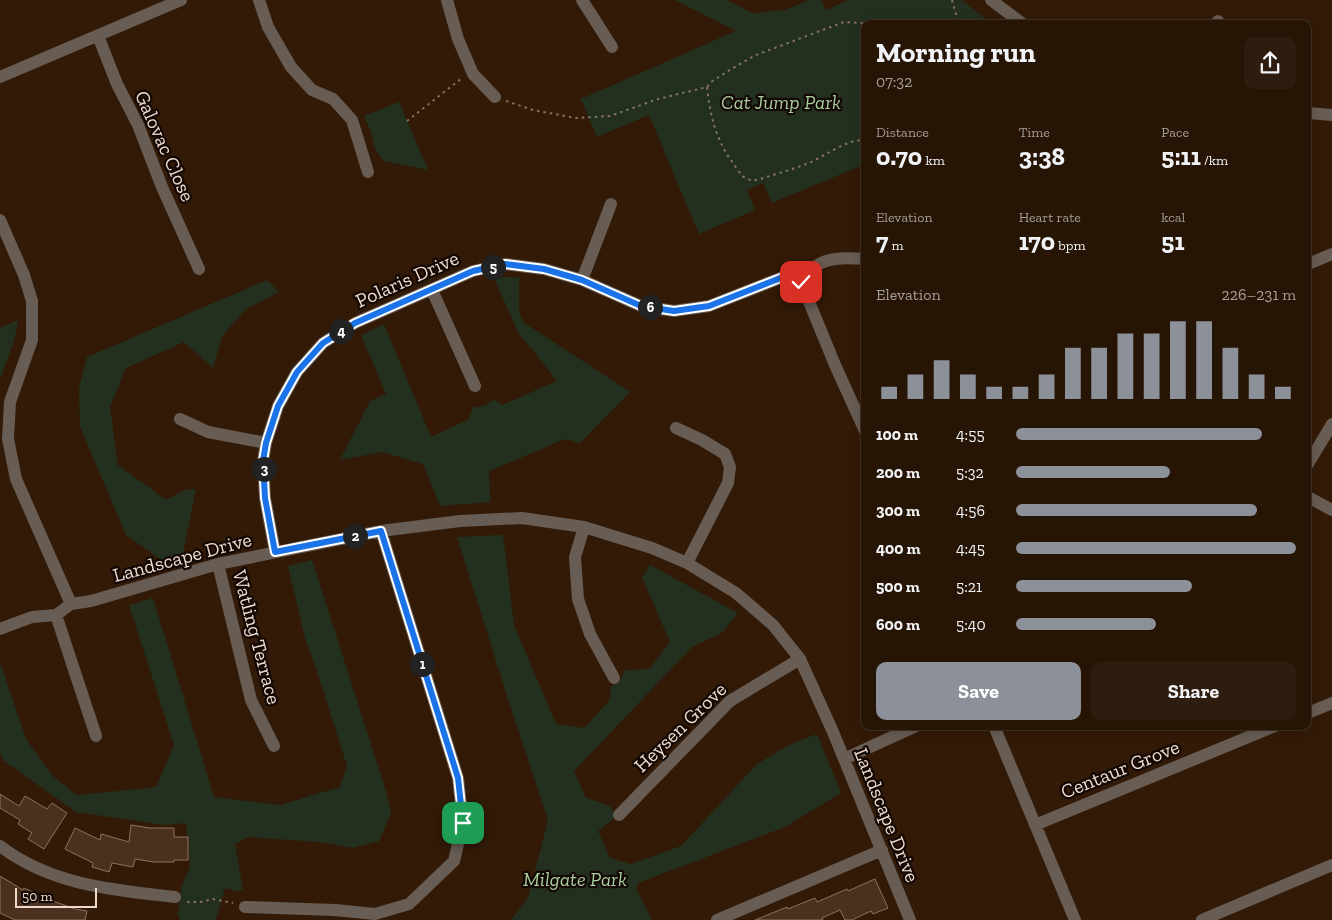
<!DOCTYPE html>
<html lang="en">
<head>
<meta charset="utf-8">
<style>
  :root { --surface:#261405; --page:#2e1d0f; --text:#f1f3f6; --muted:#a49e9a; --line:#423327; --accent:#8c9099 }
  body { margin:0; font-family:"Zilla Slab",serif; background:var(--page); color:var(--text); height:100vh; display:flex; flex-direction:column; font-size:19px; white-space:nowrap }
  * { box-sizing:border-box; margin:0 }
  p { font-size:16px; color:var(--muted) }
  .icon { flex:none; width:28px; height:28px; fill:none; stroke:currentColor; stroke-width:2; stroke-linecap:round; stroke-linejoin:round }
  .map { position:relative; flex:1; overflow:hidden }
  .details { position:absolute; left:861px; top:20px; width:450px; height:710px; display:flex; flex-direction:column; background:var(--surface); border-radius:10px; box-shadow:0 2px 12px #0003,0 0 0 1px var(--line) }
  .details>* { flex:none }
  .scale { position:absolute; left:15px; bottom:12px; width:82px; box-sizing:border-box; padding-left:5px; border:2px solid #ecdacf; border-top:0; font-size:14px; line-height:18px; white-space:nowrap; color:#ecdacf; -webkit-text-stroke:4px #120702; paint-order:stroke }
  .pin { position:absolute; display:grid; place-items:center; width:42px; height:42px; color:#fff; margin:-21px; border-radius:10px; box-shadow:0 2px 8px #0006 }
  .km { position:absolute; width:25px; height:25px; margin:-12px; border-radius:50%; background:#222; color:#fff; font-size:14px; line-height:25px; text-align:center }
  .round { display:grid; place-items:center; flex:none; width:52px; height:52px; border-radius:10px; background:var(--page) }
  .headline { display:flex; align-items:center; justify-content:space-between; height:85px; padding:0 15px }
  h1 { font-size:28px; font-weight:800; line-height:38px }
  .stats { display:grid; grid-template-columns:repeat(3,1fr); gap:8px; height:85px; padding:5px 15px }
  .stats div { display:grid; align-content:center }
  .stats b { font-size:25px; font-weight:800 }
  .stats small { font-size:14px; font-weight:400 }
  .stats p { font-size:14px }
  .chart { height:140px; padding:10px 15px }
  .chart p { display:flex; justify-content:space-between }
  .chart svg { width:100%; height:90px; margin-top:5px; stroke:var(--accent); stroke-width:6 }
  .action { display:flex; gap:10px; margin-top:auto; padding:10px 15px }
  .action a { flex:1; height:58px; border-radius:10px; background:var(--accent); color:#fff; font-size:20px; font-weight:800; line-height:58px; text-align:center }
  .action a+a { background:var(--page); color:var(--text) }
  ul { padding:0 15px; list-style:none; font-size:16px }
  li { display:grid; grid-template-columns:80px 60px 1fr; align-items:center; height:38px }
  li i { height:12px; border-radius:6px; background:var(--accent) }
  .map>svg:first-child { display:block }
</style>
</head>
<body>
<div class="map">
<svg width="1332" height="920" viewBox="0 0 1332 920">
  <rect width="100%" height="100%" fill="#321a07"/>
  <!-- green -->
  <path fill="#23301f" d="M675 0H727L752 13 784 10 809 0H821L826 10 848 0H962L992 24H865V164L772 203 763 183 747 190 755 210 699 234 649 115 597 137 581 99 736 31Z
    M399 102 428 170 384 161 375 149 371 132 364 116Z
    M503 277H519V312L523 322 630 392 580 443 565 439 489 471 490 502 440 506 423 464 382 452 340 460 370 401 386 394 361 335 384 324 431 437 469 419 473 407C482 407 488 405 494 399L502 405 557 381 518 332 494 278Z
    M267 280 279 292 246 309 222 336 213 368 184 342 126 368 110 407 118 465 166 500 185 490 196 489 182 557 163 561 126 535 80 427 79 388 87 357Z
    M18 320C15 343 7 359 0 380V328Z
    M503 535 514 625 556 724 584 728 609 701 611 686 620 681 624 671 650 668 670 642 642 577 650 565 738 613 723 632 692 647 574 771 586 798 611 806 615 818 598 831 610 858 631 864 681 846 757 764 791 744 817 734 841 793 785 827 638 883 636 889 652 920H511L528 898 548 820 508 699 457 537Z
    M312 560 385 788 391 814 379 841 352 848 319 842 248 837 235 844 243 889 238 892 225 888 216 920H180L177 912 180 909 179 906 181 888 190 867 186 823 164 825 76 812 4 761 0 753V662L26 739 53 776 76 795 110 792 156 787 174 745 129 605 153 598 214 797 280 805 340 787 347 766 318 674 305 638 288 566Z"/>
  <!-- building -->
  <path fill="#4b301d" stroke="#8f715c" d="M0 794 19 806 25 796 47 809 52 803 67 813 44 849 28 839 32 833 18 824 20 820 0 808Z
    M131 825 150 828H174V837H188V860H174V862H154L135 859 133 867 112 863 109 872 92 867 93 863 65 849 75 828 100 840 101 834 129 842Z
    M0 876 23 890 24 888 37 894 36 895 75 909 87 911 85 920H15L0 913Z
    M875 879 888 908 873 914 871 911 852 920H845L840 910 822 918 823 920H755L787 907 788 909 815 898 817 902 847 889 848 891Z"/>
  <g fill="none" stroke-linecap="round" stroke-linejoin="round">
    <!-- path -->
    <path stroke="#877162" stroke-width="2" stroke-dasharray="2.5 4" stroke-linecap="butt" d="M952 0 959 24
      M707 87C710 115 715 136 730 159 735 165 740 176 747 179 755 182 762 178 770 176 783 172 796 168 809 163 827 155 845 140 865 140
      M506 101 533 110 576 118 610 116 658 99 707 87 711 82 733 68 756 55 844 22 876 24
      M407 121 462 78
      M187 902H200L213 899 233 903"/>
    <!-- minor -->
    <path stroke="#685d54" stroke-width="12" d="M259 0 268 27 291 67 312 90 333 99 352 120 368 172
      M447 0 458 39 473 74 495 97
      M582 0 612 47
      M991 0 1023 24
      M1215 24 1218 21
      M98 36 117 84 138 125 162 187 199 269
      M0 77 181 0
      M1308 113 1332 115
      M0 220 24 275 32 301V340L10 402 8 439 16 479 71 604
      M1308 264 1332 254
      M582 280 611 204
      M801 282 835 365 865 431
      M432 290 475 386
      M180 419 208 432 266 443
      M676 428 702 440 725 454 730 467 728 483 687 563
      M1308 464 1332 424
      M1308 497 1332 510
      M584 527 575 557 578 599 590 634 614 678
      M275 552 265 498 263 461 266 443 278 406 297 372 323 343 355 323 473 271 505 264 544 269 582 280 641 306 674 311 709 306 783 277H793L801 282C804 278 807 274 811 270 825 256 847 258 865 259
      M218 564 251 700 274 746
      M56 615 96 736
      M0 629 32 617 56 615 71 604 91 601 218 564 381 531 460 521 522 518 584 527 652 548 687 563 736 593 773 625 800 659 833 732 910 920
      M1308 713 1332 703
      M994 726 1075 920
      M844 759 916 726
      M619 815 730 701 800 659
      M1035 825 1275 726
      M0 846C51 885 113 890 175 897
      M245 907 335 910 375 914 409 904 454 861 463 823 458 778 381 531
      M717 920 882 850
      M1202 920 1332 865"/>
  </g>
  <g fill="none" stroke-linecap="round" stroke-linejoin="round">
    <!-- route casing -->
    <g stroke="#fff" stroke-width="10">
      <path id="route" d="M463 823 458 778 381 531 275 552 265 498 263 461 266 443 278 406 297 372 323 343 355 323 473 271 505 264 544 269 582 280 641 306 674 311 709 306 783 277 793 278 801 282"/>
    </g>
    <!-- route -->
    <use href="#route" stroke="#1a73e8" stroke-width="6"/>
  </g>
  <g text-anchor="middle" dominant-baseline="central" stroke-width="4.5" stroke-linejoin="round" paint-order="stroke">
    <!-- park labels -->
    <g font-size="20" font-style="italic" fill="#a9cd9e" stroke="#120702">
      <text x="781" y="102">Cat Jump Park</text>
      <text x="575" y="879">Milgate Park</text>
    </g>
    <!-- street labels -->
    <g font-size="20" fill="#ecdacf" stroke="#120702">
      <text transform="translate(165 146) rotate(66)">Galovac Close</text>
      <text transform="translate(407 279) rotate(-24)">Polaris Drive</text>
      <text transform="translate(182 557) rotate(-15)">Landscape Drive</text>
      <text transform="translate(257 637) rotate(75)">Watling Terrace</text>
      <text transform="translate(680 727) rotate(-44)">Heysen Grove</text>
      <text transform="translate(1120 769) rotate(-22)">Centaur Grove</text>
      <text transform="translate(887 815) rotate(68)">Landscape Drive</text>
    </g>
  </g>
</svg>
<div class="scale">50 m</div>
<div class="pin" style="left:463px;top:823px;background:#1e9e55"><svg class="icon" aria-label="arrive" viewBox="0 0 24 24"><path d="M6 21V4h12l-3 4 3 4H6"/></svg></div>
<div class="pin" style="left:801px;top:282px;background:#d93025"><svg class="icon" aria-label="check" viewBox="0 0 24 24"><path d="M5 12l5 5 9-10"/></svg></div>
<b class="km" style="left:422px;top:664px">1</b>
<b class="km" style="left:355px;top:536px">2</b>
<b class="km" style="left:264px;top:469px">3</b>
<b class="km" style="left:341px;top:331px">4</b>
<b class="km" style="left:493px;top:267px">5</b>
<b class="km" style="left:650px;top:307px">6</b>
<section class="details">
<div class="headline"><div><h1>Morning run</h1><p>07:32</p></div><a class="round"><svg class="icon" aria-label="share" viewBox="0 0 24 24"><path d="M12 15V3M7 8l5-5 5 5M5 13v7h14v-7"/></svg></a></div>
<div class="stats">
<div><p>Distance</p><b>0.70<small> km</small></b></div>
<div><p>Time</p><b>3:38</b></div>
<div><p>Pace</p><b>5:11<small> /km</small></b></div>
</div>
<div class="stats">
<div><p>Elevation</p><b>7<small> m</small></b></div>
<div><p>Heart rate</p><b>170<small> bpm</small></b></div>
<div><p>kcal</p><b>51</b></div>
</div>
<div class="chart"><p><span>Elevation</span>226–231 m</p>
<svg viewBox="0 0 160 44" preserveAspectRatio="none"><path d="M5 44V38M15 44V32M25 44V25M35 44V32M45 44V38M55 44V38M65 44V32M75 44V19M85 44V19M95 44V12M105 44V12M115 44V6M125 44V6M135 44V19M145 44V32M155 44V38"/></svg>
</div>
<ul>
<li><b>100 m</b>4:55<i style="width:88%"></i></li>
<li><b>200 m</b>5:32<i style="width:55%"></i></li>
<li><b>300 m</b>4:56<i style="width:86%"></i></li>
<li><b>400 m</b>4:45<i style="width:100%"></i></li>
<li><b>500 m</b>5:21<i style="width:63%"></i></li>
<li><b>600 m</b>5:40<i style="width:50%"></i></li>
</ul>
<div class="action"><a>Save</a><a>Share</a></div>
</section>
</div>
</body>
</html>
